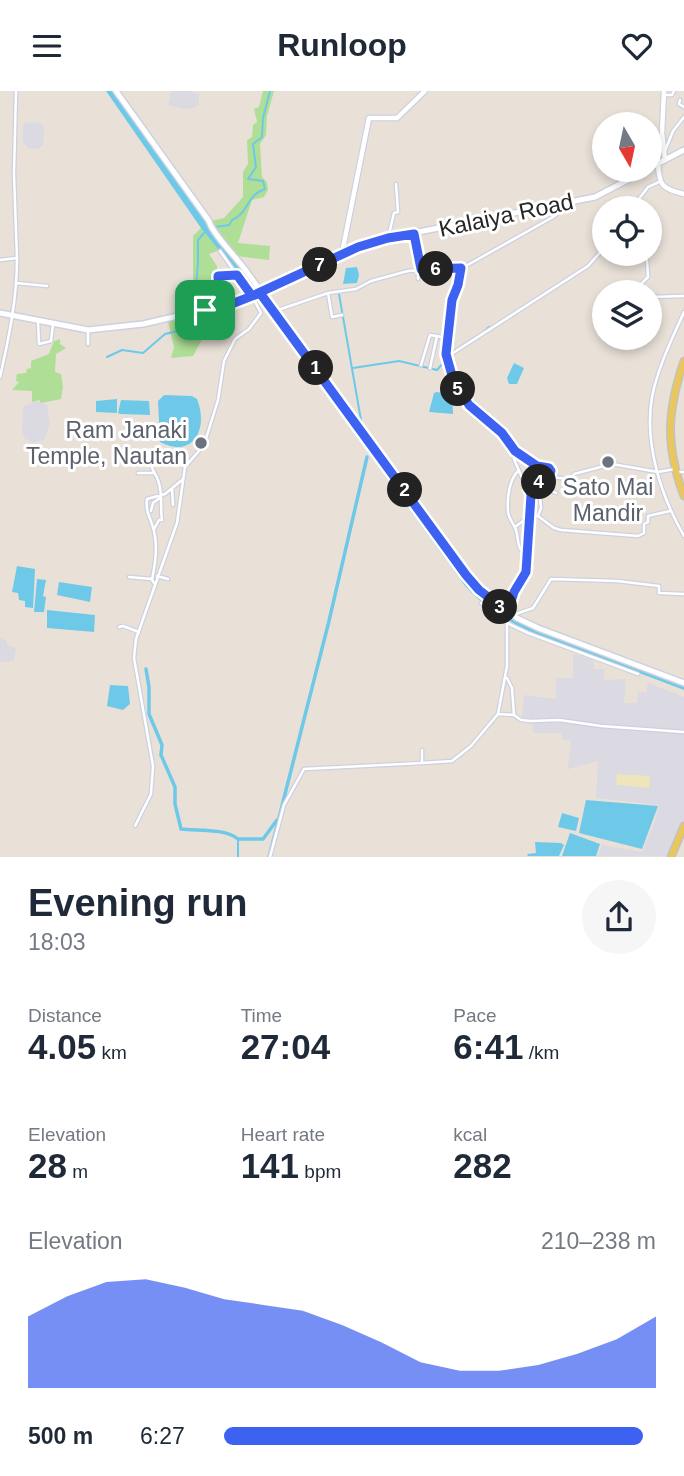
<!DOCTYPE html>
<html lang="en">
<head>
<meta charset="utf-8">
<style>
  :root { --surface:#fff; --page:#f6f6f7; --text:#1f2937; --muted:#747a83; --accent:#3d61f1 }
  body { margin:0; font-family:Arial,sans-serif; background:var(--page); color:var(--text); height:100vh; display:flex; flex-direction:column; font-size:26px; white-space:nowrap }
  * { box-sizing:border-box; margin:0 }
  p { font-size:23px; color:var(--muted) }
  .icon { flex:none; width:38px; height:38px; fill:none; stroke:currentColor; stroke-width:2; stroke-linecap:round; stroke-linejoin:round }
  .map { position:relative; height:766px; overflow:hidden }
  .details { display:flex; flex-direction:column; background:var(--surface); flex:1 }
  .details>* { flex:none }
  .needle { width:46px; rotate:171deg }
  .buttons { position:absolute; left:592px; top:21px; display:grid; gap:14px }
  .buttons a { display:grid; place-items:center; width:70px; height:70px; border-radius:50%; background:var(--surface); box-shadow:0 4px 10px #0003; font-size:35px }
  .pin { position:absolute; display:grid; place-items:center; width:60px; height:60px; color:#fff; margin:-30px; border-radius:14px; box-shadow:0 4px 10px #0006 }
  .km { position:absolute; width:35px; height:35px; margin:-18px; border-radius:50%; background:#222; color:#fff; font-size:19px; line-height:35px; text-align:center }
  .round { display:grid; place-items:center; flex:none; width:74px; height:74px; border-radius:37px; background:var(--page) }
  .head { display:flex; align-items:center; justify-content:space-between; height:119px; padding:0 28px }
  h1 { font-size:38px; font-weight:700; line-height:52px }
  .stats { display:grid; grid-template-columns:repeat(3,1fr); gap:10px; height:119px; padding:7px 28px }
  .stats div { display:grid; align-content:center }
  .stats b { font-size:35px; font-weight:700 }
  .stats small { font-size:19px; font-weight:400 }
  .stats p { font-size:19px }
  .chart { height:196px; padding:14px 28px }
  .chart p { display:flex; justify-content:space-between }
  .chart svg { width:100%; height:126px; margin-top:7px; fill:var(--accent); opacity:.7 }
  ul { padding:0 28px; list-style:none; font-size:23px }
  li { display:grid; grid-template-columns:112px 84px 1fr; align-items:center; height:52px }
  li i { height:18px; border-radius:9px; background:var(--accent) }
  header { display:flex; justify-content:space-between; align-items:center; height:91px; padding:0 28px; background:var(--surface); font-size:32px; font-weight:700 }
  .map>svg:first-child { display:block }
</style>
</head>
<body>
<header><svg class="icon" aria-label="menu" viewBox="0 0 24 24"><path d="M4 6h16M4 12h16M4 18h16"/></svg>Runloop<svg class="icon" aria-label="heart" viewBox="0 0 24 24"><path d="M12 20l-8-8c-3-5 5-10 8-4 3-6 11-1 8 4z"/></svg></header>
<div class="map">
<svg width="684" height="766" viewBox="0 0 684 766">
  <rect width="100%" height="100%" fill="#e9e1d8"/>
  <!-- industrial -->
  <path fill="#dbd9e1" d="M171 0H190L199 3V13L194 17 184 18 168 14Z
    M35 31 42 33 44 38 43 54 38 58 28 57 23 51V33Z
    M36 310 47 314 50 332 44 349 34 352 25 348 22 342 23 316Z
    M0 546 7 550V554L16 557 14 570 0 571Z
    M573 563 593 569 594 578H604V589L626 588 624 612H637L638 601 646 602 648 592 684 606V729L669 765H598L602 754 642 761 655 730 659 714 596 707 598 670 568 678 571 650 562 648V642H533L532 627 522 626 524 604 556 608V587H573Z"/>
  <!-- green -->
  <path fill="#afde96" d="M263 0H274L267 25 266 44 260 53 262 86 267 91 268 99 264 106 252 109 238 152 270 155 269 169 237 165C228 152 215 145 211 130L224 127 243 106V81L248 73 247 49 252 46 253 34 257 31 254 18 259 16Z
    M201 137 220 159 209 163 217 175 216 192 210 193V201L203 202 200 206V218L185 221 193 190V145Z
    M226 216 222 223 224 232 206 241 193 265 171 267 174 256 168 230Z
    M60 248V253L66 257 56 263 55 281 61 283 63 296 61 308 41 312 39 309 32 311V300L12 299 19 291 16 290 17 283 26 282 27 278 31 277V270L49 263 54 250Z"/>
  <!-- sand -->
  <path fill="#eee5bb" d="M617 683 650 685 649 697 616 694Z"/>
  <!-- water -->
  <path fill="#6ec9e8" d="M106 0H114L256 201 471 495 507 525 572 552 571 557C532 543 494 527 465 495L237 181 201 137Z
    M357 176 359 184 357 192 343 193 346 177Z
    M514 272 524 277 517 293H509L507 287Z
    M437 301 452 304 453 323 429 321 434 302Z
    M164 304 192 305 197 308C209 338 193 368 160 351L158 310Z
    M117 308V322L96 321V310Z
    M121 309 149 310 150 324 120 323 118 322Z
    M75 335 98 336 99 345 72 343Z
    M17 475 35 478 33 517 25 516V510L19 509 18 502 12 501Z
    M37 488 46 489 43 505 46 506 44 521H34Z
    M59 491 92 496 90 511 57 504Z
    M47 519 95 524 94 541 47 537Z
    M110 594 128 595 130 613 123 619 107 615Z
    M586 709 658 715 642 758 579 742Z
    M562 722 579 727 576 740 558 736Z
    M570 742 600 753 596 765H562Z
    M535 751 561 752 564 754 559 765H528L527 763 536 762Z"/>
  <g fill="none" stroke-linecap="round" stroke-linejoin="round">
    <!-- stream -->
    <path stroke="#6ec9e8" stroke-width="2" d="M215 136 229 134 232 129C250 121 245 105 265 98L263 90 248 88 256 76 253 53 262 46 263 27 270 0
      M339 203 362 335
      M482 242 489 236
      M455 259 477 245
      M107 266 122 259 143 262 165 243 182 239 198 238 197 229H193L198 172V149L204 142
      M353 277 399 270 437 279 451 263
      M238 766V748"/>
    <!-- canal -->
    <path stroke="#6ec9e8" stroke-width="3.5" d="M568 553 684 597
      M146 578 149 596V623L162 654 161 664 175 696V713L181 738C198 740 225 737 238 748H263L277 729
      M269 766 329 530 367 366"/>
    <!-- minor casing -->
    <g stroke="#cdd1df" stroke-width="5">
      <path id="minor" d="M16 0 14 83 17 167
        M665 4H672L674 0
        M680 9 679 13 684 16
        M665 60 673 40 684 26
        M632 117 648 96 659 91
        M414 143 421 177
        M388 147 394 122 398 121 396 93
        M0 169 17 167C17 208 9 246 0 286
        M436 178 440 188 443 189
        M418 188V178
        M16 192 47 195
        M641 193 648 186 647 169
        M328 202 332 226 342 224
        M649 206 684 205
        M221 215 218 185H228L230 214
        M205 219 203 205 219 200
        M278 219 328 202 356 198 371 190 408 180 464 176 553 126 571 112
        M684 221C672 248 658 276 652 306 644 353 661 405 684 445
        M38 230 39 253 51 250 53 233
        M88 253V239
        M449 268 446 263 452 209 458 194 461 177
        M421 274 430 244 448 247
        M430 277 437 245
        M516 361 537 375 549 377 551 380 546 397 556 402
        M151 373C152 380 156 383 158 389 163 402 160 417 162 429H159L154 438
        M519 379C509 388 507 407 508 420 508 427 514 433 516 439 519 449 516 457 526 463
        M677 381H684
        M138 382H153
        M550 386 570 388 574 383 612 373 658 381 675 378
        M172 397 173 414
        M529 397 536 391 547 393
        M151 420 153 412 161 406
        M538 425 554 437 561 439 638 445 644 442V433L648 431V425L670 420
        M530 426 538 425 541 417 540 406 531 404
        M515 436 523 430
        M157 485 168 488
        M129 486 152 488
        M154 492 152 489C155 473 158 456 154 440 151 427 145 421 147 408L165 403 182 389
        M481 512 511 534 528 542 638 583
        M508 521 514 501 526 481 530 399 525 394 514 368V357L502 342 469 314 453 287 449 268 453 262 588 175 604 157
        M513 524 533 517 551 488 617 490 659 495V502L684 503
        M119 536 123 535 139 541
        M507 587 512 597 514 624
        M498 623 507 575V532
        M422 659V672L452 670 471 655 498 623 514 624 521 629 531 630 559 629 601 635 684 641
        M135 735 151 703 153 675 134 567 136 548 177 432 185 376 204 354 218 309 224 270 235 248 249 238 261 222 252 205 220 160
        M270 766 284 714 304 678 422 672"/>
    </g>
    <!-- tertiary casing -->
    <g stroke="#cdd1df" stroke-width="7">
      <path id="tertiary" d="M664 0 662 42 665 69
        M658 73C659 94 662 98 684 103
        M342 162 369 27H397L425 0"/>
    </g>
    <!-- secondary casing -->
    <g stroke="#cdd1df" stroke-width="8">
      <path id="secondary" d="M116 0 209 130C212 142 235 165 244 177L479 499 517 527 538 537 684 592
        M649 77 684 59
        M0 222 88 239 143 233 234 212 303 182 342 162 388 147 595 106 647 79"/>
    </g>
    <!-- primary casing -->
    <g stroke="#c2c2c2" stroke-width="9">
      <path id="primary" d="M684 270C667 320 665 355 684 405
        M671 766 684 735"/>
    </g>
    <!-- minor -->
    <use href="#minor" stroke="#fff" stroke-width="2.5"/>
    <!-- tertiary -->
    <use href="#tertiary" stroke="#fff" stroke-width="4.5"/>
    <!-- secondary -->
    <use href="#secondary" stroke="#fff" stroke-width="5"/>
    <!-- primary -->
    <use href="#primary" stroke="#e9c75c" stroke-width="6"/>
  </g>
  <g fill="none" stroke-linecap="round" stroke-linejoin="round">
    <!-- route casing -->
    <g stroke="#fff" stroke-width="14">
      <path id="route" d="M205 219 234 212 260 202 466 484 479 499 508 521 514 501 526 481 531 404 529 397 536 391 547 393 551 380 549 377 537 375 515 360 502 342 469 314 453 288 446 263 452 209 458 194 461 177 421 178 414 143 388 147 358 156 252 205 237 184 218 185 219 201 203 205 205 219"/>
    </g>
    <!-- route -->
    <use href="#route" stroke="#3d61f1" stroke-width="9"/>
  </g>
  <!-- markers -->
  <g fill="#6b7280" stroke="#fff" stroke-width="2.5">
    <circle cx="201" cy="352" r="7"/>
    <circle cx="608" cy="371" r="7"/>
  </g>
  <g text-anchor="middle" dominant-baseline="central" stroke-width="6" stroke-linejoin="round" paint-order="stroke">
    <!-- street labels -->
    <g font-size="23" fill="#262626" stroke="#fff">
      <text transform="translate(506 124) rotate(-12)">Kalaiya Road</text>
    </g>
    <!-- worship labels -->
    <g font-size="23" fill="#5b616d" stroke="#fff" text-anchor="end">
      <text x="187" y="339">Ram Janaki<tspan x="187" dy="26">Temple, Nautan</tspan></text>
      <text x="608" y="396" text-anchor="middle">Sato Mai<tspan x="608" dy="26">Mandir</tspan></text>
    </g>
  </g>
</svg>
<div class="buttons">
<a><svg class="needle" viewBox="-14 -14 28 28"><path d="M0-13l5 13h-10z" fill="#e53935"/><path d="M0 13l5-13h-10z" fill="#747a83"/></svg></a>
<a><svg class="icon" aria-label="locate" viewBox="0 0 24 24"><circle cx="12" cy="12" r="6"/><path d="M12 2v4M12 18v4M2 12h4M18 12h4"/></svg></a>
<a><svg class="icon" aria-label="layers" viewBox="0 0 24 24"><path d="M12 4l9 5-9 5-9-5zM3 14l9 5 9-5"/></svg></a>
</div>
<div class="pin" style="left:205px;top:219px;background:#1e9e55"><svg class="icon" aria-label="arrive" viewBox="0 0 24 24"><path d="M6 21V4h12l-3 4 3 4H6"/></svg></div>
<b class="km" style="left:316px;top:277px">1</b>
<b class="km" style="left:405px;top:399px">2</b>
<b class="km" style="left:500px;top:516px">3</b>
<b class="km" style="left:539px;top:391px">4</b>
<b class="km" style="left:458px;top:298px">5</b>
<b class="km" style="left:436px;top:178px">6</b>
<b class="km" style="left:320px;top:174px">7</b>
</div>
<section class="details">
<div class="head"><div><h1>Evening run</h1><p>18:03</p></div><a class="round"><svg class="icon" aria-label="share" viewBox="0 0 24 24"><path d="M12 15V3M7 8l5-5 5 5M5 13v7h14v-7"/></svg></a></div>
<div class="stats">
<div><p>Distance</p><b>4.05<small> km</small></b></div>
<div><p>Time</p><b>27:04</b></div>
<div><p>Pace</p><b>6:41<small> /km</small></b></div>
</div>
<div class="stats">
<div><p>Elevation</p><b>28<small> m</small></b></div>
<div><p>Heart rate</p><b>141<small> bpm</small></b></div>
<div><p>kcal</p><b>282</b></div>
</div>
<div class="chart"><p><span>Elevation</span>210–238 m</p>
<svg viewBox="0 0 160 44" preserveAspectRatio="none"><path d="M0 44V19L10 12L20 7L30 6L40 9L50 13L60 15L70 17L80 22L90 28L100 35L110 38L120 38L130 36L140 32L150 27L160 19V44z"/></svg>
</div>
<ul>
<li><b>500 m</b>6:27<i style="width:97%"></i></li>
</ul>
</section>
</body>
</html>
